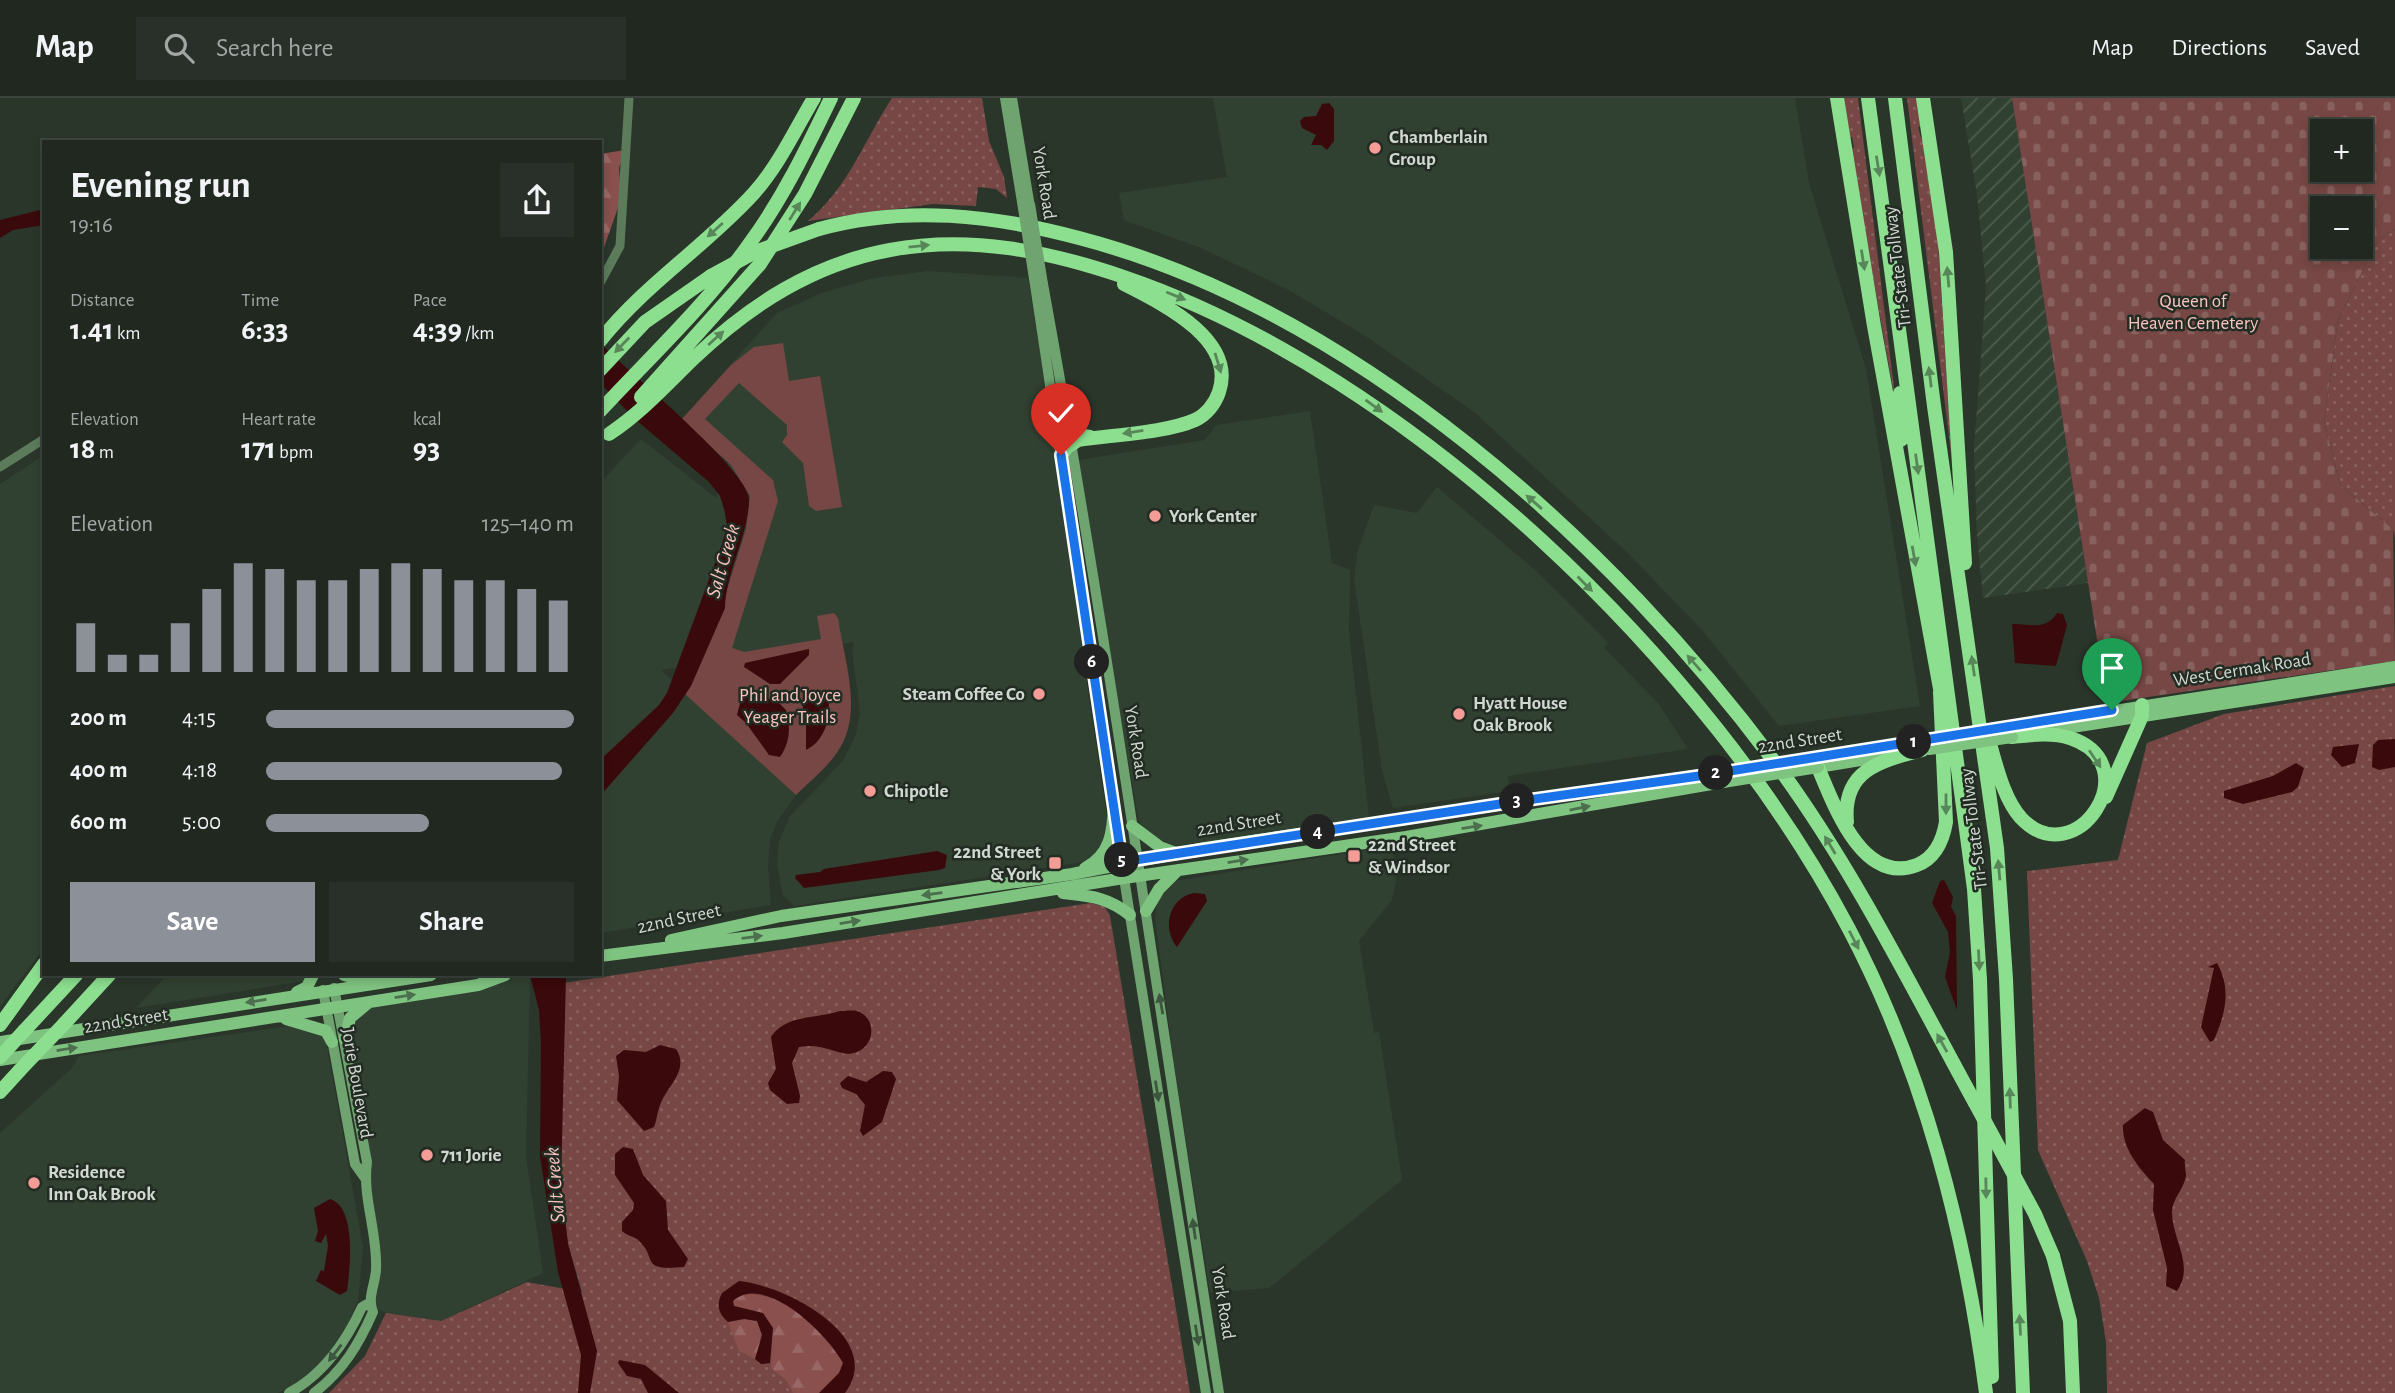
<!DOCTYPE html>
<html lang="en">
<head>
<meta charset="utf-8">
<style>
  :root { --surface:#202820; --page:#283029; --text:#f1f3f6; --muted:#a2a6a5; --line:#3d443e; --accent:#8c9099 }
  body { margin:0; font-family:"Alegreya Sans",sans-serif; background:var(--page); color:var(--text); height:100vh; display:flex; flex-direction:column; font-size:26px; white-space:nowrap }
  * { box-sizing:border-box; margin:0 }
  p { font-size:23px; color:var(--muted) }
  .icon { flex:none; width:38px; height:38px; fill:none; stroke:currentColor; stroke-width:2; stroke-linecap:round; stroke-linejoin:round }
  .map { position:relative; flex:1; overflow:hidden }
  .side { position:absolute; left:42px; top:42px; width:560px; height:836px; display:flex; flex-direction:column; background:var(--surface); border-radius:0px; box-shadow:0 4px 10px #0003,0 0 0 2px var(--line) }
  .side>* { flex:none }
  .buttons { position:absolute; left:2310px; top:21px; display:grid; gap:14px }
  .buttons a { display:grid; place-items:center; width:63px; height:63px; border-radius:0px; background:var(--surface); box-shadow:0 4px 10px #0003,0 0 0 2px var(--line); font-size:35px }
  .pin { position:absolute; display:grid; place-items:center; width:60px; height:60px; color:#fff; margin:-72px -30px; border-radius:50% 50% 50% 0; rotate:-45deg; box-shadow:0 0 7px #0007 }
  .pin .icon { rotate:45deg }
  .km { position:absolute; width:35px; height:35px; margin:-18px; border-radius:50%; background:#222; color:#fff; font-size:19px; line-height:35px; text-align:center }
  .round { display:grid; place-items:center; flex:none; width:74px; height:74px; border-radius:0px; background:var(--page) }
  .headline { display:flex; align-items:center; justify-content:space-between; height:119px; padding:0 28px }
  h1 { font-size:38px; font-weight:700; line-height:52px }
  .stats { display:grid; grid-template-columns:repeat(3,1fr); gap:10px; height:119px; padding:7px 28px }
  .stats div { display:grid; align-content:center }
  .stats b { font-size:30px; font-weight:700 }
  .stats small { font-size:19px; font-weight:400 }
  .stats p { font-size:19px }
  .chart { height:196px; padding:14px 28px }
  .chart p { display:flex; justify-content:space-between }
  .chart svg { width:100%; height:126px; margin-top:7px; stroke:var(--accent); stroke-width:6 }
  .action { display:flex; gap:14px; margin-top:auto; padding:14px 28px }
  .action a { flex:1; height:80px; border-radius:0px; background:var(--accent); color:#fff; font-size:28px; font-weight:700; line-height:80px; text-align:center }
  .action a+a { background:var(--page); color:var(--text) }
  ul { padding:0 28px; list-style:none; font-size:23px }
  li { display:grid; grid-template-columns:112px 84px 1fr; align-items:center; height:52px }
  li i { height:18px; border-radius:9px; background:var(--accent) }
  header { display:flex; align-items:center; gap:42px; box-sizing:border-box; height:98px; padding:0 35px; background:var(--surface); border-bottom:2px solid var(--line) }
  header strong { font-size:33px }
  nav { display:flex; gap:38px; margin-inline-start:auto; font-size:24px }
  .search { width:490px; height:63px; background:var(--page); display:flex; align-items:center; gap:18px; box-sizing:border-box; padding:0 24px; border-radius:0px; color:var(--muted); font-size:26px }
  .map>svg:first-child { display:block }
</style>
</head>
<body>
<header>
<strong>Map</strong>
<div class="search"><svg class="icon" aria-label="search" viewBox="0 0 24 24"><circle cx="10" cy="10" r="6"/><path d="M15 15l6 6"/></svg>Search here</div>
<nav><a>Map</a><a>Directions</a><a>Saved</a></nav>
</header>
<div class="map">
<svg width="2395" height="1295" viewBox="0 0 2395 1295">
  <defs>
    <pattern id="industrial-furrows" width="10" height="10" patternUnits="userSpaceOnUse" patternTransform="scale(1.75)"><rect width="10" height="10" fill="#314131"/><path d="M-1 1l2-2M0 10L10 0M9 11l2-2" fill="none" stroke="#4e5c4e"/></pattern>
    <pattern id="grass-dots" width="8" height="8" patternUnits="userSpaceOnUse" patternTransform="scale(1.75)"><rect width="8" height="8" fill="#764744"/><path d="M2 2h.1M6 6h.1" fill="none" stroke="#88615e" stroke-width="1.8" stroke-linecap="round"/></pattern>
    <pattern id="forest-firs" width="22" height="20" patternUnits="userSpaceOnUse" patternTransform="scale(1.75)"><rect width="22" height="20" fill="#89504d"/><path d="M5 1l3.5 6h-7zM16 11l3.5 6h-7z" fill="#996866"/></pattern>
    <pattern id="cemetery-stones" width="16" height="16" patternUnits="userSpaceOnUse" patternTransform="scale(1.75)"><rect width="16" height="16" fill="#764744"/><path d="M2 7V4a2 2 0 0 1 4 0v3zM10 15v-3a2 2 0 0 1 4 0v3z" fill="#88615e"/></pattern>
  </defs>
  <rect width="100%" height="100%" fill="#2b362b"/>
  <!-- built -->
  <path fill="#314131" d="M1213 0H1795L1809 85 1866 271 1920 608 1779 628 1703 533 1628 455 1474 314 1364 237 1287 191 1201 150 1124 122 1119 95 1227 79Z
    M929 173 1028 180 1082 519 1086 581 1108 726 1104 750 1083 764 794 808 783 797 781 788 777 765 779 744 790 718 843 663 856 637 860 613 852 553 854 544 661 572 796 697 778 722 770 741 768 769 771 807 600 835V385L641 341 716 400 728 364 681 322 777 215 822 195 874 180Z
    M1310 313 1332 465 1350 472 1349 532 1369 720 1174 748 1150 738 1139 724 1100 503 1078 362 1205 342 1216 327Z
    M44 357V850L0 908V386Z
    M1437 389 1535 472 1596 532 1608 545 1604 550 1658 605 1688 651 1508 678 1510 693 1393 710 1382 672 1354 481 1358 452 1374 407 1417 415Z
    M1392 748 1396 783 1392 802 1359 843 1374 935 1379 934 1402 1082 1269 1190 1210 1195 1174 965 1155 819 1158 798 1174 783Z
    M167 877H341L136 910Z
    M530 877 526 1058 543 1175 441 1223 386 1215 373 1209 379 1144 345 911Z
    M297 927 316 930 326 943 363 1149 358 1202 345 1233 324 1262 299 1283 278 1295H0V1035L72 970 79 958Z"/>
  <!-- industrial -->
  <path fill="url(#industrial-furrows)" d="M1961 0H2012L2088 485 1983 500 1977 437 1974 352 1986 188 1977 97Z"/>
  <!-- grass -->
  <path fill="url(#grass-dots)" d="M892 0H982L989 43 1004 79 1007 100 996 91 978 89 976 108 933 106 808 123C848 90 864 43 892 0Z
    M1842 0H1858L1897 313 1850 51 1854 50 1852 39 1846 40Z
    M1907 0H1918L1923 28 1918 29 1921 40H1926L1937 128 1952 363Z
    M2395 131V440L2393 431 2340 387 2324 323 2338 222 2378 142Z
    M2395 588V1295H2107L2106 1244 2099 1200 2087 1163 2038 1052 2027 773 2118 762 2147 645 2224 616Z
    M1091 805 1105 809 1110 818 1190 1295H329L365 1258 386 1215 441 1223 527 1184 582 1194 568 1146 561 1085 563 885Z"/>
  <!-- forest -->
  <path fill="url(#forest-firs)" d="M625 52 619 70 621 101 600 161V56Z
    M744 1196C786 1195 824 1230 843 1265L839 1275 819 1295H793L786 1282 771 1270 772 1241 747 1211 733 1208V1203Z
    M744 1221 757 1223C763 1236 761 1249 755 1261L739 1253 728 1224Z"/>
  <!-- cemetery -->
  <path fill="url(#cemetery-stones)" fill-rule="evenodd" d="M2012 0H2395V131L2378 142 2338 222 2324 323 2340 387 2393 431 2395 563 2107 605ZM2322 33H2361V72H2322ZM2322 110H2361V149H2322Z"/>
  <!-- park -->
  <path fill="#764744" d="M783 245 789 283 820 278 842 409 816 413 809 408 803 365 782 344 787 337V327L739 285 705 321 773 382 778 403 732 550 744 554 821 541 817 518 834 515 838 520C844 562 864 615 838 653 827 670 810 683 796 697L685 596 725 510V498L746 431 750 398 731 367 681 322 731 267 754 249Z"/>
  <!-- water -->
  <path fill="#3a090b" d="M1329 5 1334 11V43L1327 52 1321 47H1311L1316 37 1302 30 1300 23 1304 19 1316 18 1322 6Z
    M44 111V127L13 132 0 140V122Z
    M600 245C626 272 750 373 749 402 748 439 726 473 725 510L691 588 673 615 600 698V662L659 607 667 595 722 446 727 427 724 411 720 398 709 384 635 321 600 285Z
    M2057 515 2063 516 2067 527 2056 568 2015 565 2012 526C2028 525 2045 534 2057 515Z
    M809 551V557L780 586H770L744 569 745 565Z
    M744 590 779 605 786 612C791 628 790 645 780 659L769 657 746 625 737 617Z
    M821 596 828 601C832 619 824 644 806 652V622L802 606Z
    M2395 641V669L2379 672 2372 669 2373 647 2378 642Z
    M2359 646 2355 665 2342 669 2331 657 2333 649Z
    M2296 665 2304 670 2298 689 2292 694 2243 706 2224 700V693L2273 678Z
    M937 753 947 757 945 770 939 772 804 790 795 780 796 777 820 774 824 771Z
    M1944 782 1953 799 1951 809 1956 818 1957 912 1945 879 1950 854 1948 834 1932 805 1940 783Z
    M1194 795 1205 796 1207 803 1177 849C1161 830 1170 799 1194 795Z
    M2217 865C2232 892 2225 916 2214 942L2210 944 2201 929 2214 870 2208 869Z
    M530 877H566L561 1085 568 1146 597 1253 590 1295H578L581 1257 558 1174 540 1058 541 945 539 912Z
    M840 913C845 913 852 912 857 913 878 920 875 950 854 955 839 959 824 944 799 949L792 965 800 998 799 1005 787 1006 770 992 768 985 776 971 771 939C786 916 817 921 840 913Z
    M660 947 676 951C690 972 667 988 660 1007 657 1014 657 1022 654 1029L644 1033 617 1002 619 978 616 958 624 952 646 954Z
    M883 973 892 974 896 981 882 1024 863 1038 860 1033 865 1007 856 996 842 990 840 985 848 978 866 984Z
    M2145 1010 2153 1014 2163 1042 2185 1062C2184 1068 2186 1072 2186 1078 2184 1091 2172 1101 2172 1114 2172 1142 2195 1167 2177 1193L2166 1188 2167 1170 2153 1112 2154 1086C2138 1069 2122 1050 2123 1027Z
    M623 1049 633 1051 643 1077 666 1103 668 1132 688 1161 684 1169C637 1173 660 1161 637 1141 632 1138 626 1137 622 1133V1124L633 1112 634 1105 615 1077V1056Z
    M330 1101C357 1109 350 1171 347 1193L340 1197 316 1183 321 1172 324 1173 328 1148 326 1136 321 1145 315 1143 318 1133 314 1110Z
    M739 1183C784 1187 887 1239 845 1295H819L839 1275 843 1265C829 1238 766 1174 733 1203L734 1208 763 1215 773 1230 770 1265 761 1266 755 1261 762 1237 757 1223 744 1221 728 1224C718 1215 716 1207 722 1195Z
    M619 1262 645 1267 679 1295H648L641 1281 627 1278 618 1265Z"/>
  <g fill="none" stroke-linecap="round" stroke-linejoin="round">
    <!-- tertiary -->
    <path stroke="#5b7b5b" stroke-width="9" d="M600 185 620 148 629 0
      M0 369 44 341"/>
    <!-- secondary -->
    <path stroke="#6fa471" stroke-width="10" d="M1005 0 1022 104
      M1012 0 1029 103
      M1043 186C1110 554 1161 925 1219 1295
      M1035 187 1124 780 1206 1295
      M323 892 355 1066 365 1080
      M289 1295C324 1276 346 1244 362 1209L369 1205
      M314 1295C343 1273 359 1246 373 1214 367 1200 375 1187 376 1172 378 1135 362 1100 367 1064L334 890"/>
    <!-- primary -->
    <path stroke="#7fc381" stroke-width="12" d="M2011 629 2395 569
      M2046 633 2395 579
      M1814 660 1928 641
      M1818 669 1891 657
      M1132 728 1160 749 1176 755
      M1085 770C1111 757 1113 733 1114 707
      M1063 795C1090 798 1108 799 1130 817
      M1146 813 1159 791 1178 772
      M671 842 781 818 1072 776 1205 750 1721 674
      M600 858 783 835 1124 780 1406 739 1723 684
      M344 877 366 883
      M297 894 307 889 313 877
      M286 921 326 933 332 944
      M345 941 350 920 368 905
      M0 944 431 877
      M0 962 478 887 505 877"/>
    <!-- motorway -->
    <path stroke="#8cdf8f" stroke-width="14" d="M1837 0 1874 228 1941 596
      M1868 0 1974 791 1980 882 1992 1279
      M1895 0 1934 308 1997 750 2006 881 2023 1295
      M1923 0 1946 154 1965 465
      M819 131C906 107 993 117 1079 140 1354 212 1613 445 1779 670 1855 774 1913 892 1975 1005
      M600 243C645 186 706 148 754 95 779 67 795 32 814 0
      M600 272 645 224 711 178
      M1900 295 1901 342
      M641 299 760 166 805 96 854 0
      M600 313C651 258 707 206 750 145 783 100 807 50 831 0
      M1069 328 1078 337 1090 339
      M609 336C641 315 666 287 694 260 750 207 813 166 890 152 970 137 1048 153 1124 179 1409 276 1710 566 1849 831 1925 976 1965 1133 1986 1295
      M1061 357 1067 349 1078 342C1110 337 1166 335 1195 322 1206 317 1215 306 1219 294 1237 241 1161 205 1124 186
      M1990 646C1997 670 2004 701 2021 720 2076 778 2150 666 2070 640 2052 634 2030 637 2012 639
      M1814 660C1831 698 1859 789 1917 767 1935 760 1943 742 1946 724L1940 594
      M2106 699 2142 618V607
      M1847 724C1842 672 1880 663 1922 652
      M64 926 109 877
      M0 927 44 866
      M24 933 76 877
      M0 994 20 972
      M2053 1158 2070 1223 2073 1295"/>
    <!-- secondary-bridge -->
    <path stroke="#6fa471" stroke-width="10" d="M1022 104 1035 187
      M1030 106 1043 186"/>
    <!-- primary-bridge -->
    <path stroke="#7fc381" stroke-width="12" d="M1928 641 2011 629
      M1929 651 2012 639
      M1721 674 1814 660
      M1723 684 1818 669"/>
    <!-- motorway-bridge -->
    <path stroke="#8cdf8f" stroke-width="14" d="M711 178 755 154 819 131
      M0 959 24 933
      M20 972 64 926
      M1975 1005 2035 1116 2053 1158"/>
  </g>
  <!-- one-way arrows -->
  <defs><path id="oneway-solid" d="M-6-.8H1V-3.2L6.5 0L1 3.2V.8H-6Z" transform="scale(1.75)"/></defs>
  <g fill="#578658">
    <use href="#oneway-solid" transform="translate(1878 68) rotate(81)"/>
    <use href="#oneway-solid" transform="translate(795 113) rotate(-58)"/>
    <use href="#oneway-solid" transform="translate(715 132) rotate(138)"/>
    <use href="#oneway-solid" transform="translate(919 148) rotate(-6)"/>
    <use href="#oneway-solid" transform="translate(1863 162) rotate(81)"/>
    <use href="#oneway-solid" transform="translate(1948 179) rotate(-95)"/>
    <use href="#oneway-solid" transform="translate(1176 198) rotate(22)"/>
    <use href="#oneway-solid" transform="translate(716 240) rotate(-42)"/>
    <use href="#oneway-solid" transform="translate(622 247) rotate(134)"/>
    <use href="#oneway-solid" transform="translate(1218 265) rotate(73)"/>
    <use href="#oneway-solid" transform="translate(1930 279) rotate(-97)"/>
    <use href="#oneway-solid" transform="translate(1374 308) rotate(36)"/>
    <use href="#oneway-solid" transform="translate(1133 334) rotate(171)"/>
    <use href="#oneway-solid" transform="translate(1917 366) rotate(82)"/>
    <use href="#oneway-solid" transform="translate(1534 404) rotate(-139)"/>
    <use href="#oneway-solid" transform="translate(1914 458) rotate(80)"/>
    <use href="#oneway-solid" transform="translate(1585 486) rotate(45)"/>
    <use href="#oneway-solid" transform="translate(1694 565) rotate(-131)"/>
    <use href="#oneway-solid" transform="translate(1973 568) rotate(-98)"/>
    <use href="#oneway-solid" transform="translate(2095 661) rotate(56)"/>
    <use href="#oneway-solid" transform="translate(1946 706) rotate(90)"/>
    <use href="#oneway-solid" transform="translate(1830 747) rotate(-121)"/>
    <use href="#oneway-solid" transform="translate(1999 772) rotate(-95)"/>
    <use href="#oneway-solid" transform="translate(1854 842) rotate(63)"/>
    <use href="#oneway-solid" transform="translate(1979 862) rotate(87)"/>
    <use href="#oneway-solid" transform="translate(1942 945) rotate(-119)"/>
    <use href="#oneway-solid" transform="translate(2010 1000) rotate(-92)"/>
    <use href="#oneway-solid" transform="translate(1986 1090) rotate(89)"/>
    <use href="#oneway-solid" transform="translate(2020 1227) rotate(-93)"/>
  </g>
  <g fill="#4c704d">
    <use href="#oneway-solid" transform="translate(1580 710) rotate(-11)"/>
    <use href="#oneway-solid" transform="translate(1472 729) rotate(-9)"/>
    <use href="#oneway-solid" transform="translate(1238 763) rotate(-9)"/>
    <use href="#oneway-solid" transform="translate(932 796) rotate(172)"/>
    <use href="#oneway-solid" transform="translate(850 824) rotate(-9)"/>
    <use href="#oneway-solid" transform="translate(752 839) rotate(-7)"/>
    <use href="#oneway-solid" transform="translate(405 898) rotate(-9)"/>
    <use href="#oneway-solid" transform="translate(256 903) rotate(171)"/>
    <use href="#oneway-solid" transform="translate(67 951) rotate(-9)"/>
  </g>
  <g fill="#3d563e">
    <use href="#oneway-solid" transform="translate(1161 906) rotate(-100)"/>
    <use href="#oneway-solid" transform="translate(1157 993) rotate(81)"/>
    <use href="#oneway-solid" transform="translate(1194 1131) rotate(-98)"/>
    <use href="#oneway-solid" transform="translate(1197 1237) rotate(81)"/>
    <use href="#oneway-solid" transform="translate(335 1255) rotate(128)"/>
  </g>
  <g fill="none" stroke-linecap="round" stroke-linejoin="round">
    <!-- route casing -->
    <g stroke="#fff" stroke-width="14">
      <path id="route" d="M1061 357 1122 764 1513 704 1699 678 2112 612"/>
    </g>
    <!-- route -->
    <use href="#route" stroke="#1a73e8" stroke-width="9"/>
  </g>
  <!-- markers -->
  <g fill="#f59c96" stroke="#222c22" stroke-width="2.5">
    <circle cx="1375" cy="50" r="7"/>
    <circle cx="1155" cy="418" r="7"/>
    <circle cx="1039" cy="596" r="7"/>
    <circle cx="1459" cy="616" r="7"/>
    <circle cx="870" cy="693" r="7"/>
    <rect x="1347" y="751" width="14" height="14" rx="3.5"/>
    <rect x="1048" y="758" width="14" height="14" rx="3.5"/>
    <circle cx="427" cy="1057" r="7"/>
    <circle cx="34" cy="1085" r="7"/>
  </g>
  <g text-anchor="middle" dominant-baseline="central" stroke-width="5" stroke-linejoin="round" paint-order="stroke">
    <!-- poi labels -->
    <g font-size="19" font-weight="bold" fill="#d1d8d1" stroke="#222c22" text-anchor="start">
      <text x="1389" y="39">Chamberlain<tspan x="1389" dy="22">Group</tspan></text>
      <text x="1169" y="418">York Center</text>
      <text x="1025" y="596" text-anchor="end">Steam Coffee Co</text>
      <text x="1473" y="605">Hyatt House<tspan x="1473" dy="22">Oak Brook</tspan></text>
      <text x="884" y="693">Chipotle</text>
      <text x="1368" y="747">22nd Street<tspan x="1368" dy="22">&amp; Windsor</tspan></text>
      <text x="1041" y="754" text-anchor="end">22nd Street<tspan x="1041" dy="22">&amp; York</tspan></text>
      <text x="441" y="1057">711 Jorie</text>
      <text x="48" y="1074">Residence<tspan x="48" dy="22">Inn Oak Brook</tspan></text>
    </g>
    <!-- street labels -->
    <g font-size="19" fill="#d1d8d1" stroke="#222c22">
      <text transform="translate(1044 85) rotate(81)">York Road</text>
      <text transform="translate(1898 169) rotate(-97)">Tri-State Tollway</text>
      <text transform="translate(2242 572) rotate(-9)">West Cermak Road</text>
      <text transform="translate(1800 643) rotate(-9)">22nd Street</text>
      <text transform="translate(1136 644) rotate(81)">York Road</text>
      <text transform="translate(1239 726) rotate(-9)">22nd Street</text>
      <text transform="translate(1974 731) rotate(-97)">Tri-State Tollway</text>
      <text transform="translate(679 821) rotate(-12)">22nd Street</text>
      <text transform="translate(126 923) rotate(-9)">22nd Street</text>
      <text transform="translate(357 985) rotate(80)">Jorie Boulevard</text>
      <text transform="translate(1223 1205) rotate(81)">York Road</text>
    </g>
    <!-- park labels -->
    <g font-size="19" fill="#fbc4c0" stroke="#222c22">
      <text x="2193" y="203">Queen of<tspan x="2193" dy="22">Heaven Cemetery</tspan></text>
      <text x="790" y="597">Phil and Joyce<tspan x="790" dy="22">Yeager Trails</tspan></text>
    </g>
    <!-- water labels -->
    <g font-size="21" font-style="italic" fill="#f9c2be" stroke="#222c22">
      <text transform="translate(723 463) rotate(-74)">Salt Creek</text>
      <text transform="translate(555 1087) rotate(-95)">Salt Creek</text>
    </g>
  </g>
</svg>
<div class="buttons">
<a>+</a>
<a>−</a>
</div>
<div class="pin" style="left:2112px;top:612px;background:#1e9e55"><svg class="icon" aria-label="arrive" viewBox="0 0 24 24"><path d="M6 21V4h12l-3 4 3 4H6"/></svg></div>
<div class="pin" style="left:1061px;top:357px;background:#d93025"><svg class="icon" aria-label="check" viewBox="0 0 24 24"><path d="M5 12l5 5 9-10"/></svg></div>
<b class="km" style="left:1914px;top:644px">1</b>
<b class="km" style="left:1716px;top:675px">2</b>
<b class="km" style="left:1517px;top:703px">3</b>
<b class="km" style="left:1318px;top:734px">4</b>
<b class="km" style="left:1122px;top:762px">5</b>
<b class="km" style="left:1092px;top:564px">6</b>
<section class="side">
<div class="headline"><div><h1>Evening run</h1><p>19:16</p></div><a class="round"><svg class="icon" aria-label="share" viewBox="0 0 24 24"><path d="M12 15V3M7 8l5-5 5 5M5 13v7h14v-7"/></svg></a></div>
<div class="stats">
<div><p>Distance</p><b>1.41<small> km</small></b></div>
<div><p>Time</p><b>6:33</b></div>
<div><p>Pace</p><b>4:39<small> /km</small></b></div>
</div>
<div class="stats">
<div><p>Elevation</p><b>18<small> m</small></b></div>
<div><p>Heart rate</p><b>171<small> bpm</small></b></div>
<div><p>kcal</p><b>93</b></div>
</div>
<div class="chart"><p><span>Elevation</span>125–140 m</p>
<svg viewBox="0 0 160 44" preserveAspectRatio="none"><path d="M5 44V27M15 44V38M25 44V38M35 44V27M45 44V15M55 44V6M65 44V8M75 44V12M85 44V12M95 44V8M105 44V6M115 44V8M125 44V12M135 44V12M145 44V15M155 44V19"/></svg>
</div>
<ul>
<li><b>200 m</b>4:15<i style="width:100%"></i></li>
<li><b>400 m</b>4:18<i style="width:96%"></i></li>
<li><b>600 m</b>5:00<i style="width:53%"></i></li>
</ul>
<div class="action"><a>Save</a><a>Share</a></div>
</section>
</div>
</body>
</html>
